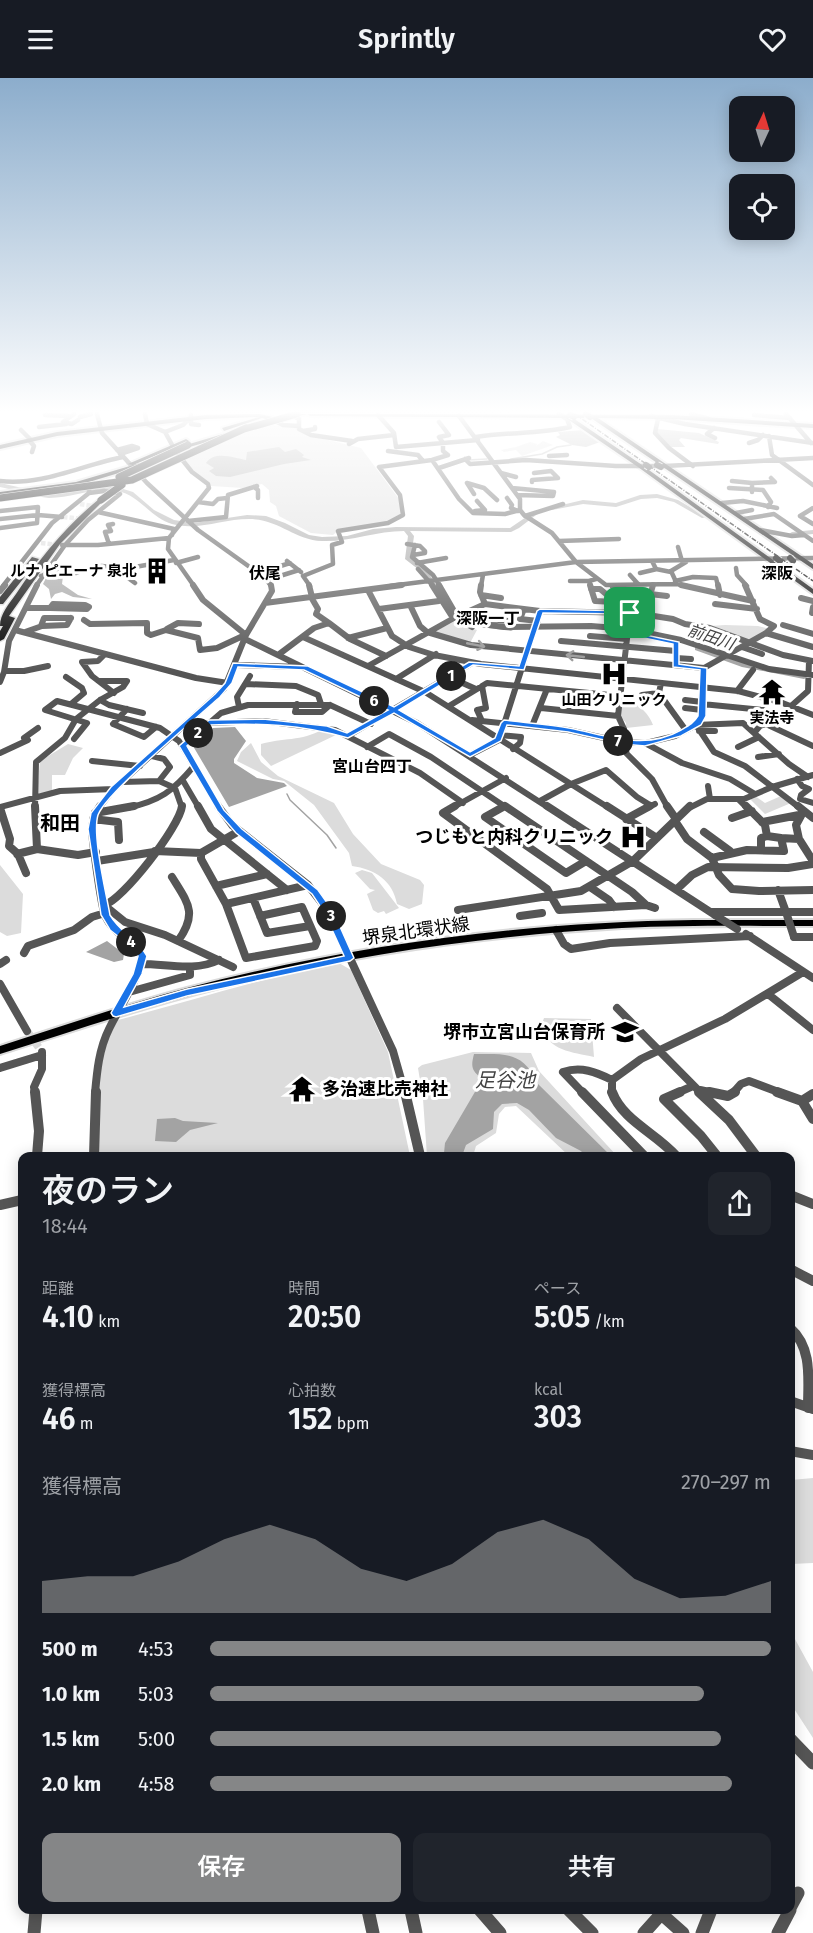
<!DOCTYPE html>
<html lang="ja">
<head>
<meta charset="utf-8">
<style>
  :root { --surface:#171b24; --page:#20242c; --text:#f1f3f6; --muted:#9ea1a6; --accent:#858687 }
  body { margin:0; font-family:"Fira Sans","Noto Sans JP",sans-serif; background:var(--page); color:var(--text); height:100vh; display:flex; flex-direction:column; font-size:22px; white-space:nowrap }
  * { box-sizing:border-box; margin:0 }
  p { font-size:20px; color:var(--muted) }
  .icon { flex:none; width:33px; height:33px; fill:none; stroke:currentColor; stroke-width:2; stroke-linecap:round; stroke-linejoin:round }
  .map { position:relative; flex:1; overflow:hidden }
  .side { position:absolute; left:18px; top:1074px; width:777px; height:762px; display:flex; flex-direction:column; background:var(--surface); border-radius:12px; box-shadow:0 3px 15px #0003 }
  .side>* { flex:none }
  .needle { width:39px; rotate:4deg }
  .tools { position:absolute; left:729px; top:18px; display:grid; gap:12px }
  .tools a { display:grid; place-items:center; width:66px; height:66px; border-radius:12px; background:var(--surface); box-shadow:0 3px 15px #0003; font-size:30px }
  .pin { position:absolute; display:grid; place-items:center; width:51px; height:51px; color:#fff; margin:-26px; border-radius:12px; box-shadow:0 3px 9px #0006 }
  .km { position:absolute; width:30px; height:30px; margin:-15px; border-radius:50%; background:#222; color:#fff; font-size:16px; line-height:30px; text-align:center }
  .round { display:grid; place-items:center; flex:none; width:63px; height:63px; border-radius:12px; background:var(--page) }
  .head { display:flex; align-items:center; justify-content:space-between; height:102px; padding:0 24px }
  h1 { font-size:33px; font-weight:600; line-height:45px }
  .figures { display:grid; grid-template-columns:repeat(3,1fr); gap:9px; height:102px; padding:6px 24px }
  .figures div { display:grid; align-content:center }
  .figures b { font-size:30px; font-weight:600 }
  .figures small { font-size:16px; font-weight:400 }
  .figures p { font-size:16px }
  .chart { height:168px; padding:12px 24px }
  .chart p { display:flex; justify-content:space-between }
  .chart svg { width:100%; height:108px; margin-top:6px; fill:var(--accent); opacity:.7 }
  .cta { display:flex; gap:12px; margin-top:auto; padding:12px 24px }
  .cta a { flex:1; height:69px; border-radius:12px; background:var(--accent); color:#fff; font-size:24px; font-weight:600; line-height:69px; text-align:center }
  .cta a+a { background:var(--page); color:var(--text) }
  ul { padding:0 24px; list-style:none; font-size:20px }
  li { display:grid; grid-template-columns:96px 72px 1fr; align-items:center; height:45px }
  li i { height:15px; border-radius:8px; background:var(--accent) }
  header { display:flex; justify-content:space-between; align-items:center; height:78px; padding:0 24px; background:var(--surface); font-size:27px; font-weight:600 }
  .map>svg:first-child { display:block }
</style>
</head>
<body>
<header><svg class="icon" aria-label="menu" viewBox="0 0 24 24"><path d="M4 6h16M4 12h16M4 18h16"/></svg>Sprintly<svg class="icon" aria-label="heart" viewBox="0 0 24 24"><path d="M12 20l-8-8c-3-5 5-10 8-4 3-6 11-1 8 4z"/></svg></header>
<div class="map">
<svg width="813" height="1855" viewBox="0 0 813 1855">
  <rect width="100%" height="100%" fill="#fff"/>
  <!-- green -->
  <path fill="#dcdcdc" d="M272 347 296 350 307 357 361 370 402 425V436L391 443 340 451 333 457 311 455 279 438 276 428 270 424 269 412 262 406 243 410 211 408 197 397 178 374Z
    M543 363 553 367 522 378 516 372 504 374 501 372 516 369 530 364 537 366 536 368Z
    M453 544 477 552 470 565 434 554Z
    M725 547 758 548 770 551 751 563 709 548Z
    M622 620C635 622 649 635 653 647L626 650V645L620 638Z
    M321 652 338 656 271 688 261 677V666C281 660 303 663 321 652Z
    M251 665 261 684 278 698 334 725 353 756 381 786 420 802 424 807 422 826 409 831 397 826C393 803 375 791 352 788L349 775 314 727 284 703 273 701 237 683 241 674Z
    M68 666 83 670 73 680 65 697H52V714L37 716 40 683Z
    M755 718 765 725 781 718 791 725 765 736 750 721Z
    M0 787 23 816 21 855 7 858 0 854Z
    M362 792 372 795 399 830 386 836 384 833 378 835 373 832 367 816 375 812 370 811 355 795Z
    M339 885 351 892 388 974 410 1078H97C98 1034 93 981 118 942 192 923 264 899 339 885Z
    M544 940 591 941 594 979C572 974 548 973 541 948Z
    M473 974 531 975 539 993 617 1078H569L516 1028 505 1029 499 1036 496 1055 476 1068 473 1078H427L423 1021 418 990 422 987Z
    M813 1400V1485L791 1486V1402Z
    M790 1552 813 1594V1660L791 1626Z"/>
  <!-- water -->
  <path fill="#a3a3a3" d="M657 351 699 355 719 364 718 366 681 360 679 362 685 369H670L656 354Z
    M584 352 600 364 586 369 572 367 556 359 560 357 558 354Z
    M279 369 285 374 296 371 304 377 302 379 311 382 284 386 230 399 216 398 209 393 214 390 206 385C215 372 234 380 246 382L247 374Z
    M59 495 63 498 62 506 78 517 92 521 73 519 62 514 55 516 51 521 49 511 43 506 46 500Z
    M235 649 246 663 234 681V685L257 700 284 705 287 708 229 729 193 668 213 650Z
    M107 863 124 876 123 882 114 884 86 874Z
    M474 976C505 976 523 973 537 1005L611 1078H585L581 1073 556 1060 529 1032 517 1025 502 1026 494 1034 493 1051 466 1067 462 1078H449L444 1075 445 1065 479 1007 481 1000C471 992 471 988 474 976Z
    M175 1040 183 1043 218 1045 190 1052 176 1064 155 1063 157 1041Z"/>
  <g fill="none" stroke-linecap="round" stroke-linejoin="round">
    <!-- stream -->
    <path stroke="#a3a3a3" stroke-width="1.5" d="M511 381 542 376 557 369 571 367
      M468 382 487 381
      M287 716 290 722 327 757 336 770"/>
    <!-- river -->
    <path fill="#a3a3a3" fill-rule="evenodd" d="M0 405 49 416 95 409H117L133 414 154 432 174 442 194 445 247 437 266 438 285 445 309 457 322 459 347 458 373 451 396 449 510 450 535 433 540 434 519 450 511 454 410 453 414 458 411 480 427 493 440 512 437 514 435 513 423 495 405 481 408 458 404 453C376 453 350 464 322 463 294 462 279 441 249 441 223 441 198 453 172 446 151 440 138 416 117 413 94 409 72 420 49 420 35 419 15 412 0 409Z
      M657 416 678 422 707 439 702 440 674 424 657 420 641 421 616 429 583 426 552 432 549 430 583 422 616 425 640 417Z
      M813 452V456L792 458 789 456 792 454Z
      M470 544 511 549 515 551 511 553 473 548H470Z
      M695 568H701L747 585 804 597 808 599 804 601 742 589 695 572Z"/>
    <!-- minor-tunnel-far1 -->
    <path stroke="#d9d9d9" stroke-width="4.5" stroke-dasharray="4.5 2" stroke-linecap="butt" d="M80 426 98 429
      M63 439 85 441
      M41 465 60 467"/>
    <!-- minor-tunnel -->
    <path stroke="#d9d9d9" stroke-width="8" stroke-dasharray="8 4" stroke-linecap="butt" d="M27 953 42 974"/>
    <!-- major casing -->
    <g stroke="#dbdbdb" stroke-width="4">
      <path id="major" d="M260 336 277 340 298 336H307L277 344 262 340 224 353 222 350 259 339 206 341 57 358 0 371V367L57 354 206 337Z
        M307 336 672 337 813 346V350L672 341 598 340 813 486V491L591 340H573L642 387 813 511V516L638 389 566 340 310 338Z
        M233 353 235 356 179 372 176 370Z
        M186 361 189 363 188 364 133 387 128 386Z
        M140 385 142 386V388L69 410 66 408 0 418V414L76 404Z
        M694 842H813V848C749 848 686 847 622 850 494 857 365 875 240 905 158 924 80 951 0 976V968C62 948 124 927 187 910 352 867 523 844 694 842Z"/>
    </g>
    <!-- highway casing -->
    <g stroke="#dbdbdb" stroke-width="3">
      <path id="highway" d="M99 421 104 422 60 466 9 538 15 540 4 561 0 563V553L3 548H0C0 536 9 526 16 516 40 480 66 448 99 421Z
        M32 479 39 481 3 526H0V519Z"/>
    </g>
    <!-- minor-far4 -->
    <path stroke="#555" stroke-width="4.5" d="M74 336 63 344 72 346 78 342
      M97 336 102 355 147 405 198 452 265 500 271 508
      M145 336 147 346 165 354 176 374 192 394 208 406 209 410 169 460 168 471 194 508
      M691 336 709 341
      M786 336 811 365
      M45 337 69 338
      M191 337V346L199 347
      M378 337 394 355 396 369 478 362
      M754 337 790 340
      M294 338 299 341V351L311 357 352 363
      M459 338 520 421V432L524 437 552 455 576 484 606 507 677 506 687 508
      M651 338 685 346 813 365
      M80 339 91 336
      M658 341 655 355 669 370 693 388
      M275 343 283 347 299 348
      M39 349 66 346
      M714 350 707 356 715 360
      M21 352 31 362
      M303 353 315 351V349
      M165 354 183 347 190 340
      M769 358 772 377 813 407
      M476 359C508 354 539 356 570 349L567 341 559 336
      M29 362 34 368 32 374
      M749 365 758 362 763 357
      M349 366 358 361 394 357
      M117 372 132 368 138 370 120 376
      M388 373 418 377 423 383
      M549 378 567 377
      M465 381 470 386 526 382 616 388H665L813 380
      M432 382 459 421 473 435 505 436 520 432
      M439 390 469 380
      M501 395 516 399
      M0 403C42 408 82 387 123 379
      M732 403 752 405V414
      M532 404V402L558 400 551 393 534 395
      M752 405 775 404 771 400
      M254 409 258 412V420
      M512 410 554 414 553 418 517 417
      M729 410 763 412 771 424 768 429
      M474 416 467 405 484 410 497 422
      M507 420 512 427 511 430 518 433
      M198 424 213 426 218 421 227 420
      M722 425 743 423 777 430
      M813 430 800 438 813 446
      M0 433 38 429 37 445 0 450
      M475 433 485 432 477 423
      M98 434 174 451 172 457
      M736 435 752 432
      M525 438 563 426
      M0 441 38 437 62 439
      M744 441 774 436 813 463
      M188 443 226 439 228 417 257 408
      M760 452 792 458 804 457
      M559 463 619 461
      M109 466 105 454 111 453 108 447 113 446
      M407 466 420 468 425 473V475L413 477
      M62 467H65L88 442 120 416 104 413 89 415
      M64 467H98L169 460
      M415 467 412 479 433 497 440 508
      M678 469 682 483
      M287 483 301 494
      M652 483 656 491 671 494
      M176 485 198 479
      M417 485 446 480
      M736 490 737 497 747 508
      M271 491 290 485
      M418 491 433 508
      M118 492 174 482
      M640 495 657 491
      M630 497 639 507
      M41 498 67 491 76 495C105 483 110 486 135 505
      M267 502 299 492
      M570 503H589
      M675 503 693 499 716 500 718 508
      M677 506 671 493 686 484
      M3 508 52 445 89 415V410L96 406
      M36 508 65 467
      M310 508 303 498 333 486 332 467 342 464 338 453 388 445 403 437 400 417 379 389 432 382 448 377 443 373V365L439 359 449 357 439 344
      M390 508 576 484 813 480
      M481 508 483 497
      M591 508 589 503 596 501"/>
    <!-- minor-far3 -->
    <path stroke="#555" stroke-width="6" d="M193 507 203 522 246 557
      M309 507 312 519
      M432 507 451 537 472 549
      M439 507 454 533 474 545 504 549 591 548 628 551 681 562 769 591 813 597
      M481 507 480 514 485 526 540 533 635 535 673 541 685 546 710 550 783 577 813 583
      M590 507 595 523 615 524
      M681 507 753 523
      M718 507 720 517
      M745 507 760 541 774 548 766 555
      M613 509 630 524 649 529
      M591 511H600L618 526
      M368 512 392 558 409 569 434 577 481 586 738 613 780 624 813 637
      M0 513 5 507
      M650 516 667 518
      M481 517 501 520
      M801 520 813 523
      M265 525 402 507
      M640 525 651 514 653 507
      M53 526 85 527 89 529 87 531 50 530Z
      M715 526 757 531
      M410 527 420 548 427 554 471 567 704 590
      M26 530H50
      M379 531 439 523
      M524 531 520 541 538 543
      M812 535 813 529
      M490 541 508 543
      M84 542 90 546 147 545V555L151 557 166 552 198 560 200 572 217 570 245 557
      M329 545 350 561 386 578
      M783 547 813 556
      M41 548 44 540H71
      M167 551 178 545 199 546
      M15 552 196 600 228 605
      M25 554 42 548 67 547 71 540
      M590 558 627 561
      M303 559 425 614 609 730
      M348 560 387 550
      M245 561 417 645 549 730
      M561 563 676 573
      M742 569 762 576
      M104 577 98 583 82 584 92 598 114 615
      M278 577 314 550 329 545 316 536 318 531 311 519
      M676 580 691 581
      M809 583 808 613 781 637 766 646 813 668
      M236 587 301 589
      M368 588 454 540 485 526
      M6 593H24L48 588
      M66 599 82 610 84 615 71 626
      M449 599 476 611
      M396 601 436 576
      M0 604 4 594 9 563 37 507
      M661 605 659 615 685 651
      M246 606 296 608 318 617 321 626
      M482 608 486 630 477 632 482 643
      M737 613 753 592
      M642 617 659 615
      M100 622 109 627 143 635
      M685 622 702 624
      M297 626 295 634H322L330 627
      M702 626 763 632 781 637
      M449 628 487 605 620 618
      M239 629 237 619 250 598
      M541 630 618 638 630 535
      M685 630 702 632
      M127 631 113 646 144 659 156 649
      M618 638 624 651 622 664
      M472 642 568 652 622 664 645 665 682 685 730 701 755 716
      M209 645 263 643 335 652 420 695 463 725
      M766 646 760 648 754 655 789 686 808 699
      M532 648 547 611
      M699 653H715
      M500 657 521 659 520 665 513 671
      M348 658 472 585
      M24 660 38 650
      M74 661 87 645 45 632 57 623 160 650 179 663 219 730
      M623 664 627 676 652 701 668 730
      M646 665 675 658 696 647 743 645 754 655
      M183 668 221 635 248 627H330L371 646
      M367 669 389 656 431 679 507 730
      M738 669 759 659
      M0 675 28 662
      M470 677 499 662 540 533
      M152 678 164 681 170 689 159 703 175 710
      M758 679 779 676
      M92 683 140 688
      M182 701 199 730
      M797 701 802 708 809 711 801 717 800 721 813 725
      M122 704 159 703
      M708 708 710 721
      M175 710 182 730
      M739 722 747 730
      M540 723 571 706 606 692 637 719 650 727
      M0 729 60 713 114 711
      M35 730 36 684 65 660 76 641 100 622 123 609 127 603H99
      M99 730 114 711 224 611 246 557 272 513 271 507
      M127 730C160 723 173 713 194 688
      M452 730 506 700
      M647 730 655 726
      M689 730 707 721H744L772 709 813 697
      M800 730 745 688 714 674 696 647 702 638 704 590 766 555 813 569"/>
    <!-- minor-far2 -->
    <path stroke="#555" stroke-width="8" d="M35 728 37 771
      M198 728 211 751 287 812
      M218 728 232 747 308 807 328 833 393 973 405 1015
      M455 728 443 735 547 811 559 832 646 827 655 830
      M505 728 632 814 646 827
      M547 728 715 837
      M607 728 657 760
      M667 728 676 741
      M746 728 765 747 767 758
      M798 728 813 740
      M503 729 485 739 566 795 586 783
      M0 730 10 761 9 768 18 776 26 795
      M95 735 134 728
      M732 740 752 733
      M93 741 118 744 119 762
      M626 741 650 728
      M675 743 687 761 712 780
      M762 744 799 737
      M704 754 730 773
      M799 761 796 747 803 734
      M761 771V760L767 758 781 760
      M155 773 201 775 239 753
      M201 775V781L226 826 246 880 315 868 317 863 302 829 260 838
      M17 776 37 771 78 777 96 774
      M97 783 154 774
      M813 783 799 761 781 760 784 773 747 772 712 780 719 797 732 811 759 813 813 812
      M172 799C188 825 198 835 178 863
      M216 808 267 796
      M590 809 609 822 614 829
      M677 811 692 797 708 789 788 790 813 786
      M778 812 786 834
      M253 820 267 855 310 848
      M226 826 308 807
      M104 827C122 823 180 748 182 728
      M104 827 125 844 165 857 233 889
      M458 832 581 813 633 783 690 728
      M711 834H813
      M520 838 542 835
      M556 852 564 866 571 871 610 865 750 858
      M746 856 813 900
      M794 859H813
      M24 875 28 868 74 852 92 839 105 835
      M0 886 6 882
      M141 886C168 886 194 894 219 882
      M0 906 27 953
      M129 914 190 897V890
      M768 916 813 952
      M617 930 701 1015
      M0 990 42 977
      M700 1012 714 1015
      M35 1015 34 1009 42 991V974
      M95 1015C97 993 99 971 109 951 121 926 137 906 142 878 133 862 112 855 105 837 101 827 92 761 92 750 93 741 95 735 100 728
      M583 1015 563 994C581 988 596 994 612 1002
      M612 1015V1002L641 981 725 941 803 894
      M677 1015 693 1008
      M733 1015 741 1006 749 1003 781 1015"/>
    <!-- minor-far1 -->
    <path stroke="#555" stroke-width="10" d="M35 1014 39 1053 37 1078
      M405 1014 420 1078
      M582 1014 644 1078
      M612 1014C623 1043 656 1055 676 1078
      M680 1014 664 1021 701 1058 717 1078
      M699 1014 729 1042 756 1078
      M709 1014 728 1018 735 1014
      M777 1014 802 1023
      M813 1016 802 1023 813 1041
      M94 1078 96 1014
      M790 1117 813 1126
      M0 1127 22 1122
      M790 1191 813 1203
      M790 1250C813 1270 808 1302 808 1330
      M790 1323 813 1331
      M790 1373 813 1377"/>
    <!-- minor -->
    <path stroke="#555" stroke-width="13" d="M790 1661 813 1685
      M790 1830 798 1815
      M368 1832 373 1855
      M411 1832 416 1855
      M480 1832 500 1855
      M569 1832 592 1855
      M657 1832 683 1855
      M34 1855 36 1832
      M644 1855 662 1835
      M702 1855 711 1832
      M778 1855 790 1832"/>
    <!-- major -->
    <use href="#major" fill="#000" fill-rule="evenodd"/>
    <!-- highway -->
    <use href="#highway" fill="#000" fill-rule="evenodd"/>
    <!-- rail -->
    <path stroke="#000" stroke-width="1.5" stroke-dasharray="5 1.5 1 1.5" stroke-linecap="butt" d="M575 336 813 503"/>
    <!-- major-bridge casing -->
    <g stroke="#dbdbdb" stroke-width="8" stroke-linecap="butt">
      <path id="major-bridge" d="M586 336 590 339
        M570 337 574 339
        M646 387 649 389
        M657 387 661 389
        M776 480 780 483
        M790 480 793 483"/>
    </g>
    <!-- highway-bridge casing -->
    <g stroke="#dbdbdb" stroke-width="8" stroke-linecap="butt">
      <path id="highway-bridge" d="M241 352 297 336
        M119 399 188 367
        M0 420 132 402 246 350
        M101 422 122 407"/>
    </g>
    <!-- minor-bridge -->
    <path stroke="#555" stroke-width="8" d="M786 834 794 859
      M715 837 737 851"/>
    <!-- major-bridge -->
    <use href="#major-bridge" stroke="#000" stroke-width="6"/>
    <!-- highway-bridge -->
    <use href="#highway-bridge" stroke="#000" stroke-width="7"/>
  </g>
  <!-- one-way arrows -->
  <defs><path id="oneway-shaft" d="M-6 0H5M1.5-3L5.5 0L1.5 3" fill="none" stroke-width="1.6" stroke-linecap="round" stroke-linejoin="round" transform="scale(1.5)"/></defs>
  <g stroke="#999">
    <use href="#oneway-shaft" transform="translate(476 567) rotate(11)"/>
    <use href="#oneway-shaft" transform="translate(575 578) rotate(-174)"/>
  </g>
  <!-- sky -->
  <linearGradient id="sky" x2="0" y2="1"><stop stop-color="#8cadcc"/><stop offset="0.56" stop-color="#fff"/><stop offset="1" stop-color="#fff" stop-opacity="0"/></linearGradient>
  <rect width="813" height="595" fill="url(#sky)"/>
  <!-- route -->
  <path fill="#1a73e8" stroke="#fff" stroke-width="1.5" fill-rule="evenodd" d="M540 531 630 533 633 535 631 554 679 564V586L707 590 706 638 701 647 681 658 645 668 622 666 568 654 507 647 501 663 470 679 394 635 348 660C299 646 261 645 211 647L187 668 224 732 242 751 318 812 333 833 354 880 350 883 187 918 116 939 113 938 111 935 133 896 138 878 134 871 110 852 101 837 88 751 91 735 111 709 215 616 225 605 233 585 308 588 394 629 469 584 519 588 537 533ZM543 535 626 536 625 556 673 566V589L700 592 698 638C694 645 688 648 681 652 644 673 607 657 569 650 548 646 526 645 504 642L501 645 495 660 470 674 399 632 473 587 524 592ZM238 589 304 592 388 632 347 655 327 648 263 641 209 642 179 668 217 733 236 755 312 816 324 834 344 878 187 911 124 929 142 896 147 878C137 861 120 854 110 837 106 814 92 757 98 737 106 715 198 639 220 619L232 605Z"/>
  <!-- icons -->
  <defs>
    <g id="building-bare" transform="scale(2.07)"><path d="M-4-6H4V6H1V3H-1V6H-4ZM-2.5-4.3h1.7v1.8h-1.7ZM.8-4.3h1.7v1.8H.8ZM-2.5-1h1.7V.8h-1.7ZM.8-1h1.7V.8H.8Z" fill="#000" stroke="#fff" stroke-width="2.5" paint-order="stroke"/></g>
    <g id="hospital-bare" transform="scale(2.07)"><path d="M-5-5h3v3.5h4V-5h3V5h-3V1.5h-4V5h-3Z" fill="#000" stroke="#fff" stroke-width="2.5" paint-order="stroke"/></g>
    <g id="temple-bare" transform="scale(2.07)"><path d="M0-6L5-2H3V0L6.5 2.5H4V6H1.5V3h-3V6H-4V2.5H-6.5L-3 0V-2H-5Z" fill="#000" stroke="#fff" stroke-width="2.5" paint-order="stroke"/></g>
    <g id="school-bare" transform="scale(2.07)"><path d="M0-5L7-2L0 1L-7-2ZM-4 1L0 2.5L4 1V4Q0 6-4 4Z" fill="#000" stroke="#fff" stroke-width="2.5" paint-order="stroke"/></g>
  </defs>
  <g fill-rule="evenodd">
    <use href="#building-bare" x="157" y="493"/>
    <use href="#hospital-bare" x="614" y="596"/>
    <use href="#temple-bare" x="772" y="614"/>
    <use href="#hospital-bare" x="633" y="759"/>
    <use href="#school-bare" x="625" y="954"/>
    <use href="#temple-bare" x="302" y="1011"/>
  </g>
  <g text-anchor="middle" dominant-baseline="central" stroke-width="6" stroke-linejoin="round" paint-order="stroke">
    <!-- far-poi labels -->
    <g font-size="15" font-weight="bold" fill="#000" stroke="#fff">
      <text x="137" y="493" text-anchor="end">ルナ ピエーナ 泉北</text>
      <text x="614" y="622">山田クリニック</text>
      <text x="772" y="640">実法寺</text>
    </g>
    <!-- far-neighbourhood labels -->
    <g font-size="16" font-weight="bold" fill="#000" stroke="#fff">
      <text x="265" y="495">伏尾</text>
      <text x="777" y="495">深阪</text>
      <text x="488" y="540">深阪一丁</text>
      <text x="372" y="688">宮山台四丁</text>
    </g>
    <!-- far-water labels -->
    <g font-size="16" font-style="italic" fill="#444" stroke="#fff">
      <text transform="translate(711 559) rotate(19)">前田川</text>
    </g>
    <!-- poi labels -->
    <g font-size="18" font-weight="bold" fill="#000" stroke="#fff" text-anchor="end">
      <text x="613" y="759">つじもと内科クリニック</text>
      <text x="605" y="954">堺市立宮山台保育所</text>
      <text x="322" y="1011" text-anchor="start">多治速比売神社</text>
    </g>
    <!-- street labels -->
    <g font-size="18" fill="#000" stroke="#fff">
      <text transform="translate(416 853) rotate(-8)">堺泉北環状線</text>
    </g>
    <!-- neighbourhood labels -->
    <g font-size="20" font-weight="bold" fill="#000" stroke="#fff">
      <text x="60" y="745">和田</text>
    </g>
    <!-- water labels -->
    <g font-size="20" font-style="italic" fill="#444" stroke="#fff">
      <text x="505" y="1002">足谷池</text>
    </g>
  </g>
</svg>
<div class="tools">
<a><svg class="needle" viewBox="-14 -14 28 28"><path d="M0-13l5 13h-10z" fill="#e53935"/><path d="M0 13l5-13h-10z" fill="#9ea1a6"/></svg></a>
<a><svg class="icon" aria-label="locate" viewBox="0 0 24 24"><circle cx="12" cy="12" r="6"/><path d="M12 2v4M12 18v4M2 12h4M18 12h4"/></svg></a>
</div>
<div class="pin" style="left:630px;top:535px;background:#1e9e55"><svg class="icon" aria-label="arrive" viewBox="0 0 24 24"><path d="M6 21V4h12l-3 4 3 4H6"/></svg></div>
<b class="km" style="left:451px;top:598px">1</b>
<b class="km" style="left:198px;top:655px">2</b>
<b class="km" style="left:331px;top:838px">3</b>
<b class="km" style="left:131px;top:864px">4</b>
<b class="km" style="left:374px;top:623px">6</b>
<b class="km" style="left:618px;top:663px">7</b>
<section class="side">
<div class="head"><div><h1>夜のラン</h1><p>18:44</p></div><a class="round"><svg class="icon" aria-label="share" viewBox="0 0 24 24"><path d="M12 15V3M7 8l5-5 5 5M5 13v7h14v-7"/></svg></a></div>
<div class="figures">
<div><p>距離</p><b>4.10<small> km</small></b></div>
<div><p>時間</p><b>20:50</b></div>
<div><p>ペース</p><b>5:05<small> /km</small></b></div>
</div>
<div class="figures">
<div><p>獲得標高</p><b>46<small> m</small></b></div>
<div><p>心拍数</p><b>152<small> bpm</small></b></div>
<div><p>kcal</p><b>303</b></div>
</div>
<div class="chart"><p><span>獲得標高</span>270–297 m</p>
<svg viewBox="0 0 160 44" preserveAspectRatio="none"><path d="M0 44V31L10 29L20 29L30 23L40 14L50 8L60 14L70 26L80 31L90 24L100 11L110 6L120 14L130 30L140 38L150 37L160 31V44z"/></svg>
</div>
<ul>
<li><b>500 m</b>4:53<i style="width:100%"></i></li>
<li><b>1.0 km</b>5:03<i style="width:88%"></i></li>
<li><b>1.5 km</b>5:00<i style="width:91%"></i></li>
<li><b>2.0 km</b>4:58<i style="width:93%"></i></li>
</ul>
<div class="cta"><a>保存</a><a>共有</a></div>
</section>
</div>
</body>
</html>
